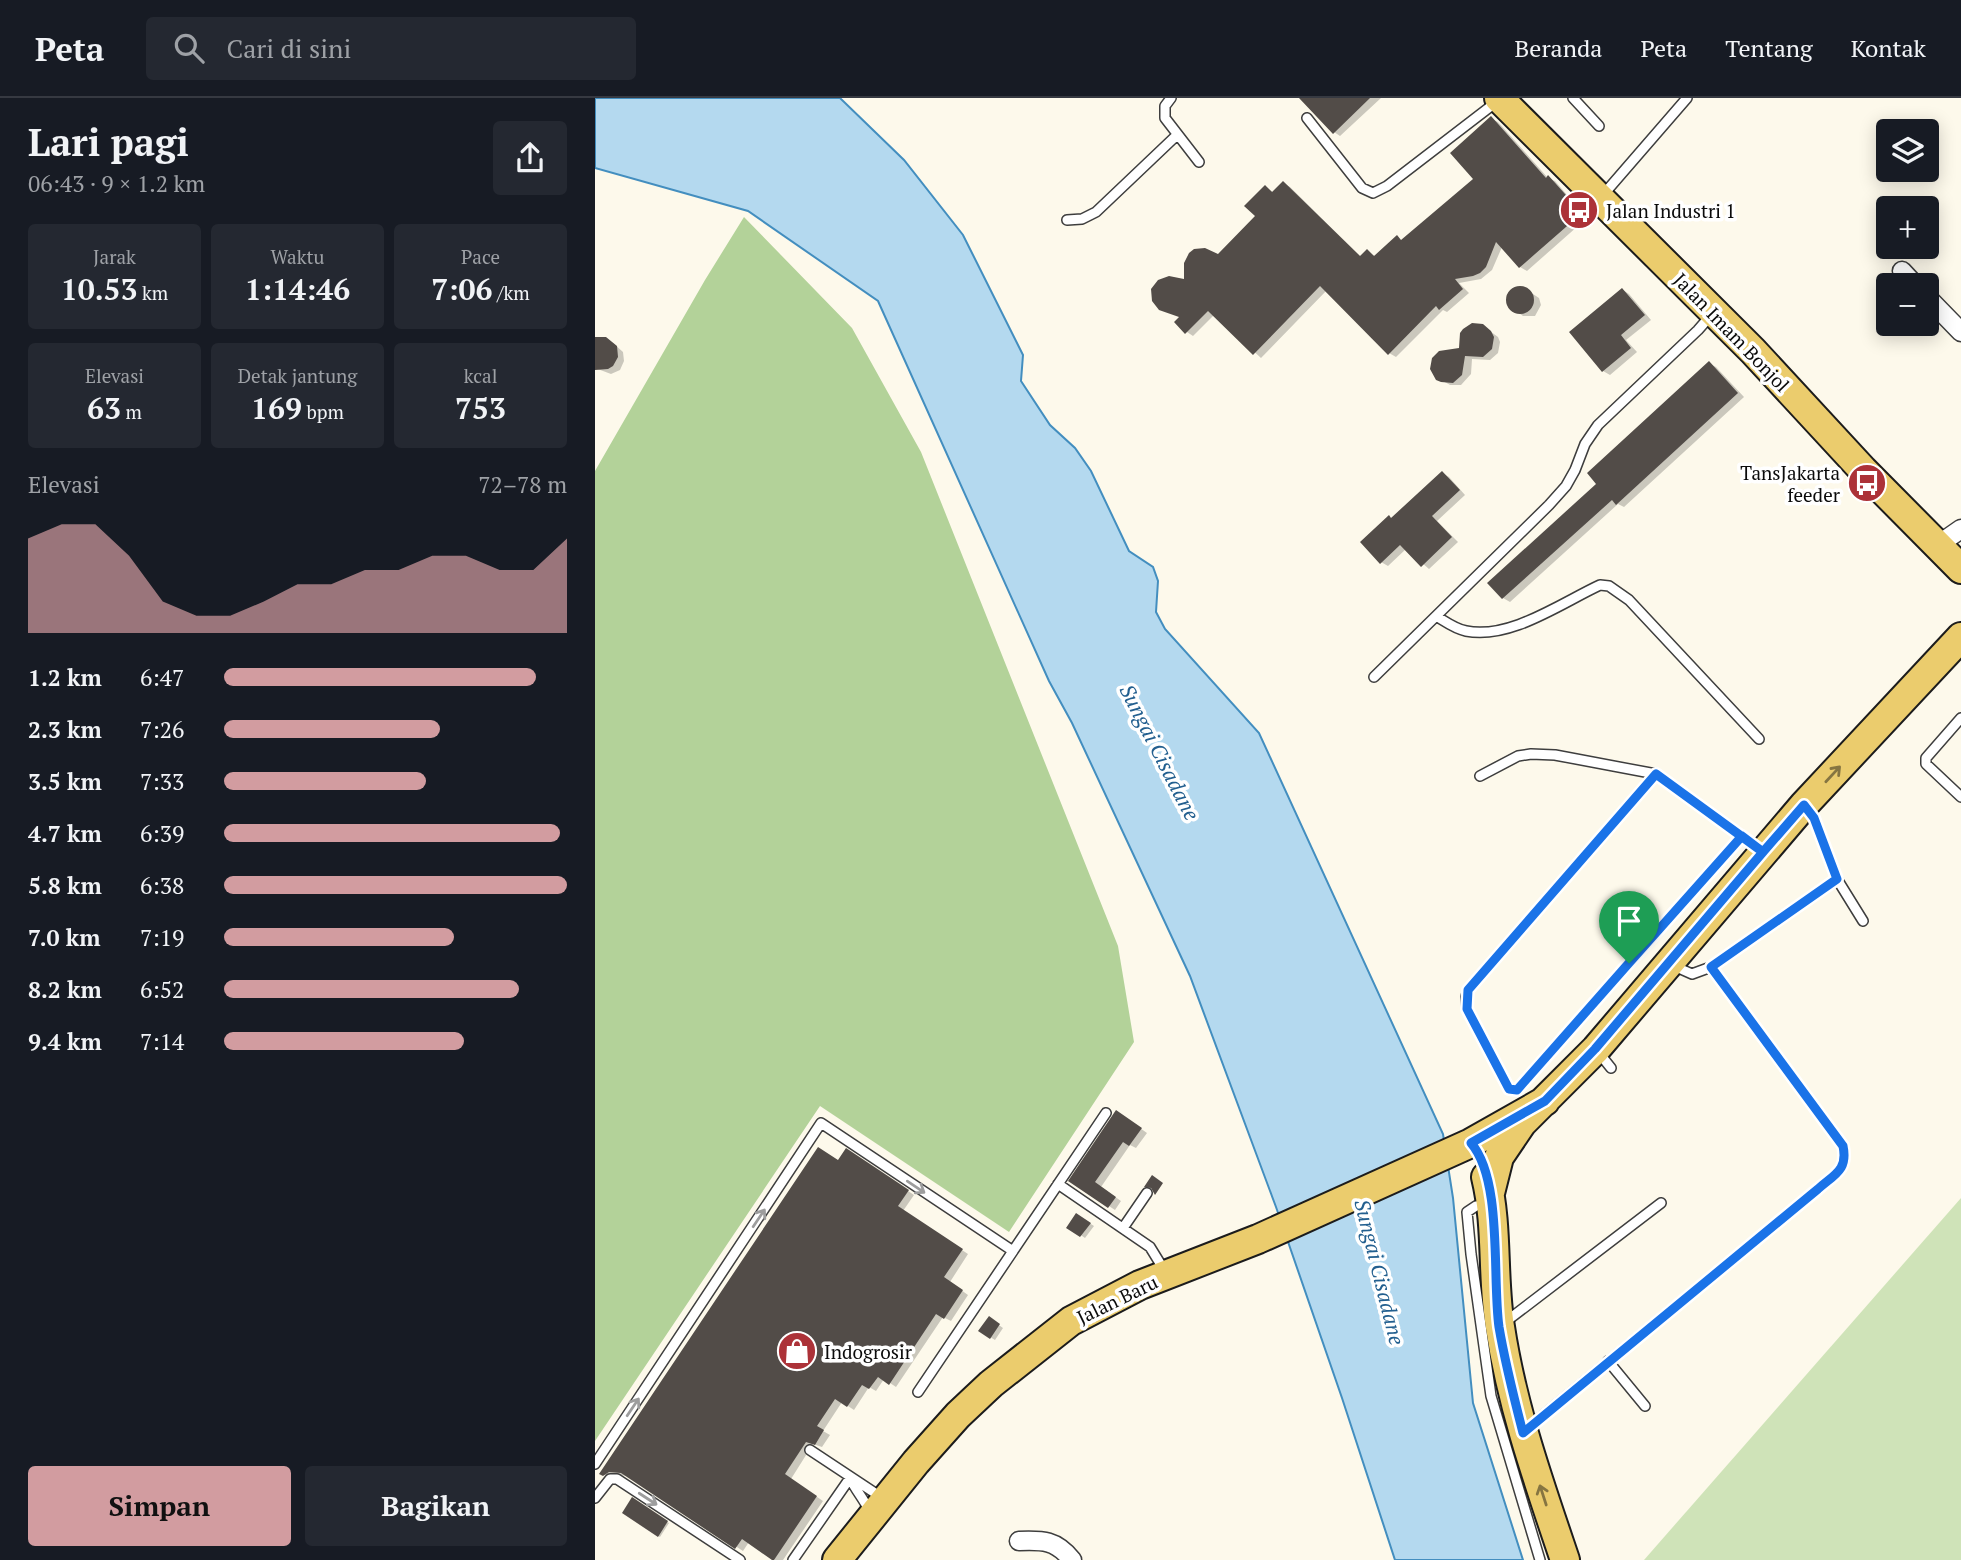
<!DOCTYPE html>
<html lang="id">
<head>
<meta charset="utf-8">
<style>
  :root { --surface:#171b24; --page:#242831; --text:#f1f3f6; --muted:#9ea1a6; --line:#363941; --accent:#d29ca0 }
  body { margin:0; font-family:"PT Serif",serif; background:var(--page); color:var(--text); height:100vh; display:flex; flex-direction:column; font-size:26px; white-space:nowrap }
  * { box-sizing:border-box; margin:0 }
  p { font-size:23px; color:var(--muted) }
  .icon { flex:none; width:38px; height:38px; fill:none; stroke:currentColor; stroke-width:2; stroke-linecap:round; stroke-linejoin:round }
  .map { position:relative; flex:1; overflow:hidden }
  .details { display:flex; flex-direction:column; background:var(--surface); width:595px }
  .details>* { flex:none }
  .tools { position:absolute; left:1281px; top:21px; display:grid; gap:14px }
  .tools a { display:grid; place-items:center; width:63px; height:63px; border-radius:7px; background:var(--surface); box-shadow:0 4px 18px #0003; font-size:35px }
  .pin { position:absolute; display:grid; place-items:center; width:60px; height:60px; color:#fff; margin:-72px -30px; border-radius:50% 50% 50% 0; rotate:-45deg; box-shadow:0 0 7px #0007 }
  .pin .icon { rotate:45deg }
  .round { display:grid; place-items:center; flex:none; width:74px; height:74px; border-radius:7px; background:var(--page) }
  .summary { display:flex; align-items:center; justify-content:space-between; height:119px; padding:0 28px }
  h1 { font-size:38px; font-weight:700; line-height:52px }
  .metrics { display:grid; grid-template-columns:repeat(3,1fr); gap:10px; height:119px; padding:7px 28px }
  .metrics div { display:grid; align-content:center; border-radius:7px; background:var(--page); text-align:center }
  .metrics b { font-size:30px; font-weight:700 }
  .metrics small { font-size:19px; font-weight:400 }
  .metrics p { font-size:19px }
  .chart { height:196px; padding:14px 28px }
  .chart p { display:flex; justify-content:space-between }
  .chart svg { width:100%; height:126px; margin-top:7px; fill:var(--accent); opacity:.7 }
  .cta { display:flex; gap:14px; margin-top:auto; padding:14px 28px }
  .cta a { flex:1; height:80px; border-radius:7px; background:var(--accent); color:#111; font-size:28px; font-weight:700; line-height:80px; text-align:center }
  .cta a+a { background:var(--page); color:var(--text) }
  ul { padding:0 28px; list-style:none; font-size:23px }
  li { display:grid; grid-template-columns:112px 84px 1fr; align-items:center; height:52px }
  li i { height:18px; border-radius:9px; background:var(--accent) }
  header { display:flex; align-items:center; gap:42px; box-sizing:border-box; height:98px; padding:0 35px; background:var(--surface); border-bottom:2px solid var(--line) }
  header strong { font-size:33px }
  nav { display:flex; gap:38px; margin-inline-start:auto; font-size:24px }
  .search { width:490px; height:63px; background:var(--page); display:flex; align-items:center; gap:18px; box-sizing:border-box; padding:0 24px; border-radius:7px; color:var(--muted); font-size:26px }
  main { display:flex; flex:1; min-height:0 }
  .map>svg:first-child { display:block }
</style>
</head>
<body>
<header>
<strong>Peta</strong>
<div class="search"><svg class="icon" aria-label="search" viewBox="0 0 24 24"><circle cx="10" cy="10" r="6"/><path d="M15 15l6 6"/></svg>Cari di sini</div>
<nav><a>Beranda</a><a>Peta</a><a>Tentang</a><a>Kontak</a></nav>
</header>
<main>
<section class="details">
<div class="summary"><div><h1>Lari pagi</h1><p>06:43 · 9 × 1.2 km</p></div><a class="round"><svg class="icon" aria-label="share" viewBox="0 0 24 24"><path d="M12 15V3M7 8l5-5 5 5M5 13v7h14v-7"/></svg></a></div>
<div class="metrics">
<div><p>Jarak</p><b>10.53<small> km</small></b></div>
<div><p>Waktu</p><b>1:14:46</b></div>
<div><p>Pace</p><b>7:06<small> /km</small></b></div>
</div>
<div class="metrics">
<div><p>Elevasi</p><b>63<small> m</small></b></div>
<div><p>Detak jantung</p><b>169<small> bpm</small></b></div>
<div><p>kcal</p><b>753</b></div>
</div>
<div class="chart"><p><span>Elevasi</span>72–78 m</p>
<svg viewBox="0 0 160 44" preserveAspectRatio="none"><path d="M0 44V11L10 6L20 6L30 17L40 33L50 38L60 38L70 33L80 27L90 27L100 22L110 22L120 17L130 17L140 22L150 22L160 11V44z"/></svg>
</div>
<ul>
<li><b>1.2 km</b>6:47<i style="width:91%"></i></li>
<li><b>2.3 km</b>7:26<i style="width:63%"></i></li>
<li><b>3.5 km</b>7:33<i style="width:59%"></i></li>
<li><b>4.7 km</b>6:39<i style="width:98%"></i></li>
<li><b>5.8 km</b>6:38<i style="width:100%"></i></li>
<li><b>7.0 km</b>7:19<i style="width:67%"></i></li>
<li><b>8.2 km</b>6:52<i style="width:86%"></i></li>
<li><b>9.4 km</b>7:14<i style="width:70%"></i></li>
</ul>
<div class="cta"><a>Simpan</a><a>Bagikan</a></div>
</section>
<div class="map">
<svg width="1366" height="1462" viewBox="0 0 1366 1462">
  <rect width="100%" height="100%" fill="#fdf9eb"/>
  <!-- green -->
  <path fill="#cfe3b8" d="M1366 1100V1462H1049Z"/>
  <!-- forest -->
  <path fill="#b3d299" d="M149 119 257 230 326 354 523 848 539 944 414 1134 225 1008 0 1343V373L110 182Z"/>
  <!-- water -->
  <path fill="#b4d9ef" stroke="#438ebf" stroke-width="2" d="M0 0H245L309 62 368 137 428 257 426 283 455 327 480 350 496 373 534 453 558 469 563 483 561 514 570 531 664 635 848 1036 858 1100 878 1305 928 1462H800L747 1300 681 1109 595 878 477 625 454 583 283 203 153 113 0 70Z"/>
  <!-- shadow -->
  <path fill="#0003" d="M707 0H786L745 38 739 34Z
    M897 21 903 24 953 80 960 83 992 120 932 173 925 169 907 149 897 172 886 181 864 185 874 195 852 214 848 212 801 259 794 255 732 192 666 260 619 217 598 238 592 234 586 220 591 183 624 158 662 118 671 89 679 95 688 85 695 89 766 159 772 153 781 159 802 140 807 143 881 81Z
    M923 189 929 190 944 200 946 207 940 218H928L914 208 913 200 918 192Z
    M1028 192 1034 196 1056 222 1031 242 1042 254 1015 277 1008 273Z
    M888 228 903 239 905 244 903 255 895 262 877 261 876 276 866 287H855L843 280Z
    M0 242 18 245 28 254 29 263 25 272 16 276 0 270Z
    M1115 266 1121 269 1149 299 1029 409 1023 406 915 504 908 500 894 485 1004 386Z
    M847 375 854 379 870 397 842 423 863 444 834 471 811 451 793 468 786 464Z
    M528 1018 552 1035 541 1050 535 1047 506 1089 526 1103 520 1112 476 1083Z
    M258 1056 319 1097 308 1113 373 1156 355 1184 373 1197 356 1223 348 1219 301 1289 289 1281 281 1293 274 1289 259 1312 247 1304 228 1333 235 1337 227 1349 218 1346 196 1381 228 1403 188 1462H180L154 1444 148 1453 33 1378 22 1377 16 1380 7 1375 244 1064Z
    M482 1117 499 1128 490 1140 474 1129Z
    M394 1220 408 1230 400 1242 385 1233Z
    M38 1402 74 1425 65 1439 29 1415Z"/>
  <!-- building -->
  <path fill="#524c48" d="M704 0H775L738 36Z
    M896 18 951 80 953 77 987 115 924 170 901 144 891 169 885 175 878 178 860 181 868 191 844 212 841 208 793 257 725 188 658 257 613 213 590 236 579 224 584 219 564 212 557 203 556 191 563 182 574 178 589 181V165L594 155 599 151 610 150 623 156 660 118 649 108 670 87 677 94 688 83 765 158 772 151 779 158 802 137 806 142 878 81 855 55Z
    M911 202a14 14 0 1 1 28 0a14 14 0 1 1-28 0Z
    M1027 190 1050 217 1026 237 1036 250 1007 274 974 234Z
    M877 225 888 226 896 233 899 239 897 251 888 259 870 258 867 277 858 285 846 284 841 282 835 271 837 260 844 253 864 250 865 235 868 231Z
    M0 239H11L22 248 23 259 18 268 13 271 0 272Z
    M1114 263 1143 295 1021 407 1017 402 907 501 892 485 1001 386 992 375Z
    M847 373 865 392 837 418 857 439 826 469 805 447 785 466 765 444 794 417 796 420Z
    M521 1012 547 1030 534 1048 528 1044 500 1084 521 1099 513 1110 473 1083Z
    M223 1049 243 1062 251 1050 314 1092 303 1108 368 1151 349 1179 368 1192 349 1221 341 1216 294 1287 283 1279 274 1291 267 1287 252 1309 240 1301 222 1328 229 1332 220 1347 211 1344 190 1376 222 1398 179 1462H177L147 1441 140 1451 26 1375 14 1374 8 1378 4 1376Z
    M557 1077 568 1085 560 1097 556 1090 549 1089Z
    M481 1115 496 1125 485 1139 471 1130Z
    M394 1218 405 1226 395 1241 383 1233Z
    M37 1399 73 1423 63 1439 27 1415Z"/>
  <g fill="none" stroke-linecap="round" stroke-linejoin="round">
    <!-- lane casing -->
    <g stroke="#3e3e3e" stroke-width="12">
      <path id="lane" d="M576 0 570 8V20L604 64
        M978 0 1004 28
        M712 20 767 90 778 95 792 88 904 2
        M1008 97 1092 0
        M472 122 487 121 501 114 582 37
        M841 518C851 524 860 531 871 533 915 542 966 505 1005 487L1014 488 1034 502 1164 641
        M779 579 954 407 971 388 980 372 990 346 1003 327 1103 232 1117 216
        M1366 620 1331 660V666L1366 699
        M1061 676 873 892 871 899 872 911 914 991 922 992 1147 738
        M885 678 923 658 936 656 960 657 1061 676 1166 753
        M1242 781 1268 823
        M1116 869 1242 781 1219 720 1212 711
        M1004 955 1016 970
        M463 1086 555 1149 571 1175
        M891 1107 881 1108 872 1114 876 1156 896 1298 945 1462
        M528 1130 552 1095
        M909 1225 1066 1105
        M1013 1263 1050 1308
        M323 1294 511 1015
        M933 1330 1223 1091C1240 1076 1253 1072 1248 1048L1116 869 1097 876 1079 868
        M215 1352 286 1399
        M0 1366 226 1025 418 1153
        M255 1380C261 1393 269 1401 275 1414
        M0 1400 15 1381H22L145 1462
        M198 1462 255 1380"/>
    </g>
    <!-- street casing -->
    <g stroke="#3e3e3e" stroke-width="21">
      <path id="street" d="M1307 173 1320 187
        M1332 199 1366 234
        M1343 447 1366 431
        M424 1443C448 1442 461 1442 477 1462"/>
    </g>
    <!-- primary casing -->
    <g stroke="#1c1c1c" stroke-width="32">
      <path id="primary" d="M904 0 1158 253 1268 372 1366 471
        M891 1079C903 1128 897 1180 905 1229 917 1309 944 1385 970 1462
        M895 1095 904 1059 927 1025 1001 951 1209 707 1366 539
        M242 1462 321 1364 363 1317 396 1286 476 1223 545 1187 663 1141 876 1045 950 1003"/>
    </g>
    <!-- lane -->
    <use href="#lane" stroke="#fff" stroke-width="9"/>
    <!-- street -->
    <use href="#street" stroke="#fff" stroke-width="18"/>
    <!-- primary -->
    <use href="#primary" stroke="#ebcc6d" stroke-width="28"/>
  </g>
  <!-- one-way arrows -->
  <defs><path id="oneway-shaft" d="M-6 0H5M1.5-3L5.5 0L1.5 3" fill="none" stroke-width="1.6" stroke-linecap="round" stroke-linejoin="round" transform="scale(1.75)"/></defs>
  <g stroke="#867541">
    <use href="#oneway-shaft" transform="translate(1238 676) rotate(-47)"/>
    <use href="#oneway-shaft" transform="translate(948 1397) rotate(-108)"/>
  </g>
  <g stroke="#9d9d9d">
    <use href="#oneway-shaft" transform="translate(321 1089) rotate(34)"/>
    <use href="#oneway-shaft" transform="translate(164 1120) rotate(-56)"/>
    <use href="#oneway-shaft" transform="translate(38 1309) rotate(-56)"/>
    <use href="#oneway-shaft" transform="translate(53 1401) rotate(33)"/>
  </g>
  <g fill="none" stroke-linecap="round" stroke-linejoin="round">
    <!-- route casing -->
    <g stroke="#fff" stroke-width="14">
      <path id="route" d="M1034 865 922 992 914 991 872 911 873 892 1061 676 1168 754 1000 951 950 1003 876 1045C908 1082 897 1180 904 1229 910 1265 919 1300 928 1335L1223 1091C1240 1076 1253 1072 1248 1048L1116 869 1242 781 1219 720 1209 707 1168 754 1147 738 1034 865"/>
    </g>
    <!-- route -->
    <use href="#route" stroke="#1a73e8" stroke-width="9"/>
  </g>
  <!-- icons -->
  <defs>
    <g id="bus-disc" transform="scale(2.0125)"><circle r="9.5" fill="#ac3238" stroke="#fff"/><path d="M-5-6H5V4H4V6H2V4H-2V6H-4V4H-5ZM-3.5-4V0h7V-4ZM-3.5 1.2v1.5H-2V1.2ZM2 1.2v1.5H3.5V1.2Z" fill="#fff"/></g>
    <g id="shop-disc" transform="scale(2.0125)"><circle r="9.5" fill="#ac3238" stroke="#fff"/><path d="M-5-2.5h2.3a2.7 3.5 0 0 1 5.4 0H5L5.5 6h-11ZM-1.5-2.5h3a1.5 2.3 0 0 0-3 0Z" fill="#fff"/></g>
  </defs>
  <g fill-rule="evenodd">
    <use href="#bus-disc" x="984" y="112"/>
    <use href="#bus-disc" x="1272" y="385"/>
    <use href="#shop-disc" x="202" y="1253"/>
  </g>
  <g text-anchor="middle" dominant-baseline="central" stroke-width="7" stroke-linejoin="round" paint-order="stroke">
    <!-- poi labels -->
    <g font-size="19" fill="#0b0b0b" stroke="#fff" text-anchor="start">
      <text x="1011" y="112">Jalan Industri 1</text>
      <text x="1245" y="374" text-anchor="end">TansJakarta<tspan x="1245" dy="22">feeder</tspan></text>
      <text x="229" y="1253">Indogrosir</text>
    </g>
    <!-- street labels -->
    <g font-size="19" fill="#0b0b0b" stroke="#fff">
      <text transform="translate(1137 234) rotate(46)">Jalan Imam Bonjol</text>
      <text transform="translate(522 1201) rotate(-26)">Jalan Baru</text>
    </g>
    <!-- water labels -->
    <g font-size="21" font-style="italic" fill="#225f8f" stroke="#fff">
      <text transform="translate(565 654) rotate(63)">Sungai Cisadane</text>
      <text transform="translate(785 1174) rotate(76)">Sungai Cisadane</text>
    </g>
  </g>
</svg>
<div class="tools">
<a><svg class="icon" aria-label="layers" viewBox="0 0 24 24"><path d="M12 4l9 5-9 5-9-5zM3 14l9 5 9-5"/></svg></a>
<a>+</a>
<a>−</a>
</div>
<div class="pin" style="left:1034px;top:865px;background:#1e9e55"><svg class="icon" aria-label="arrive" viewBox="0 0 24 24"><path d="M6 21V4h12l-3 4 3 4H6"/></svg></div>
</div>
</main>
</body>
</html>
